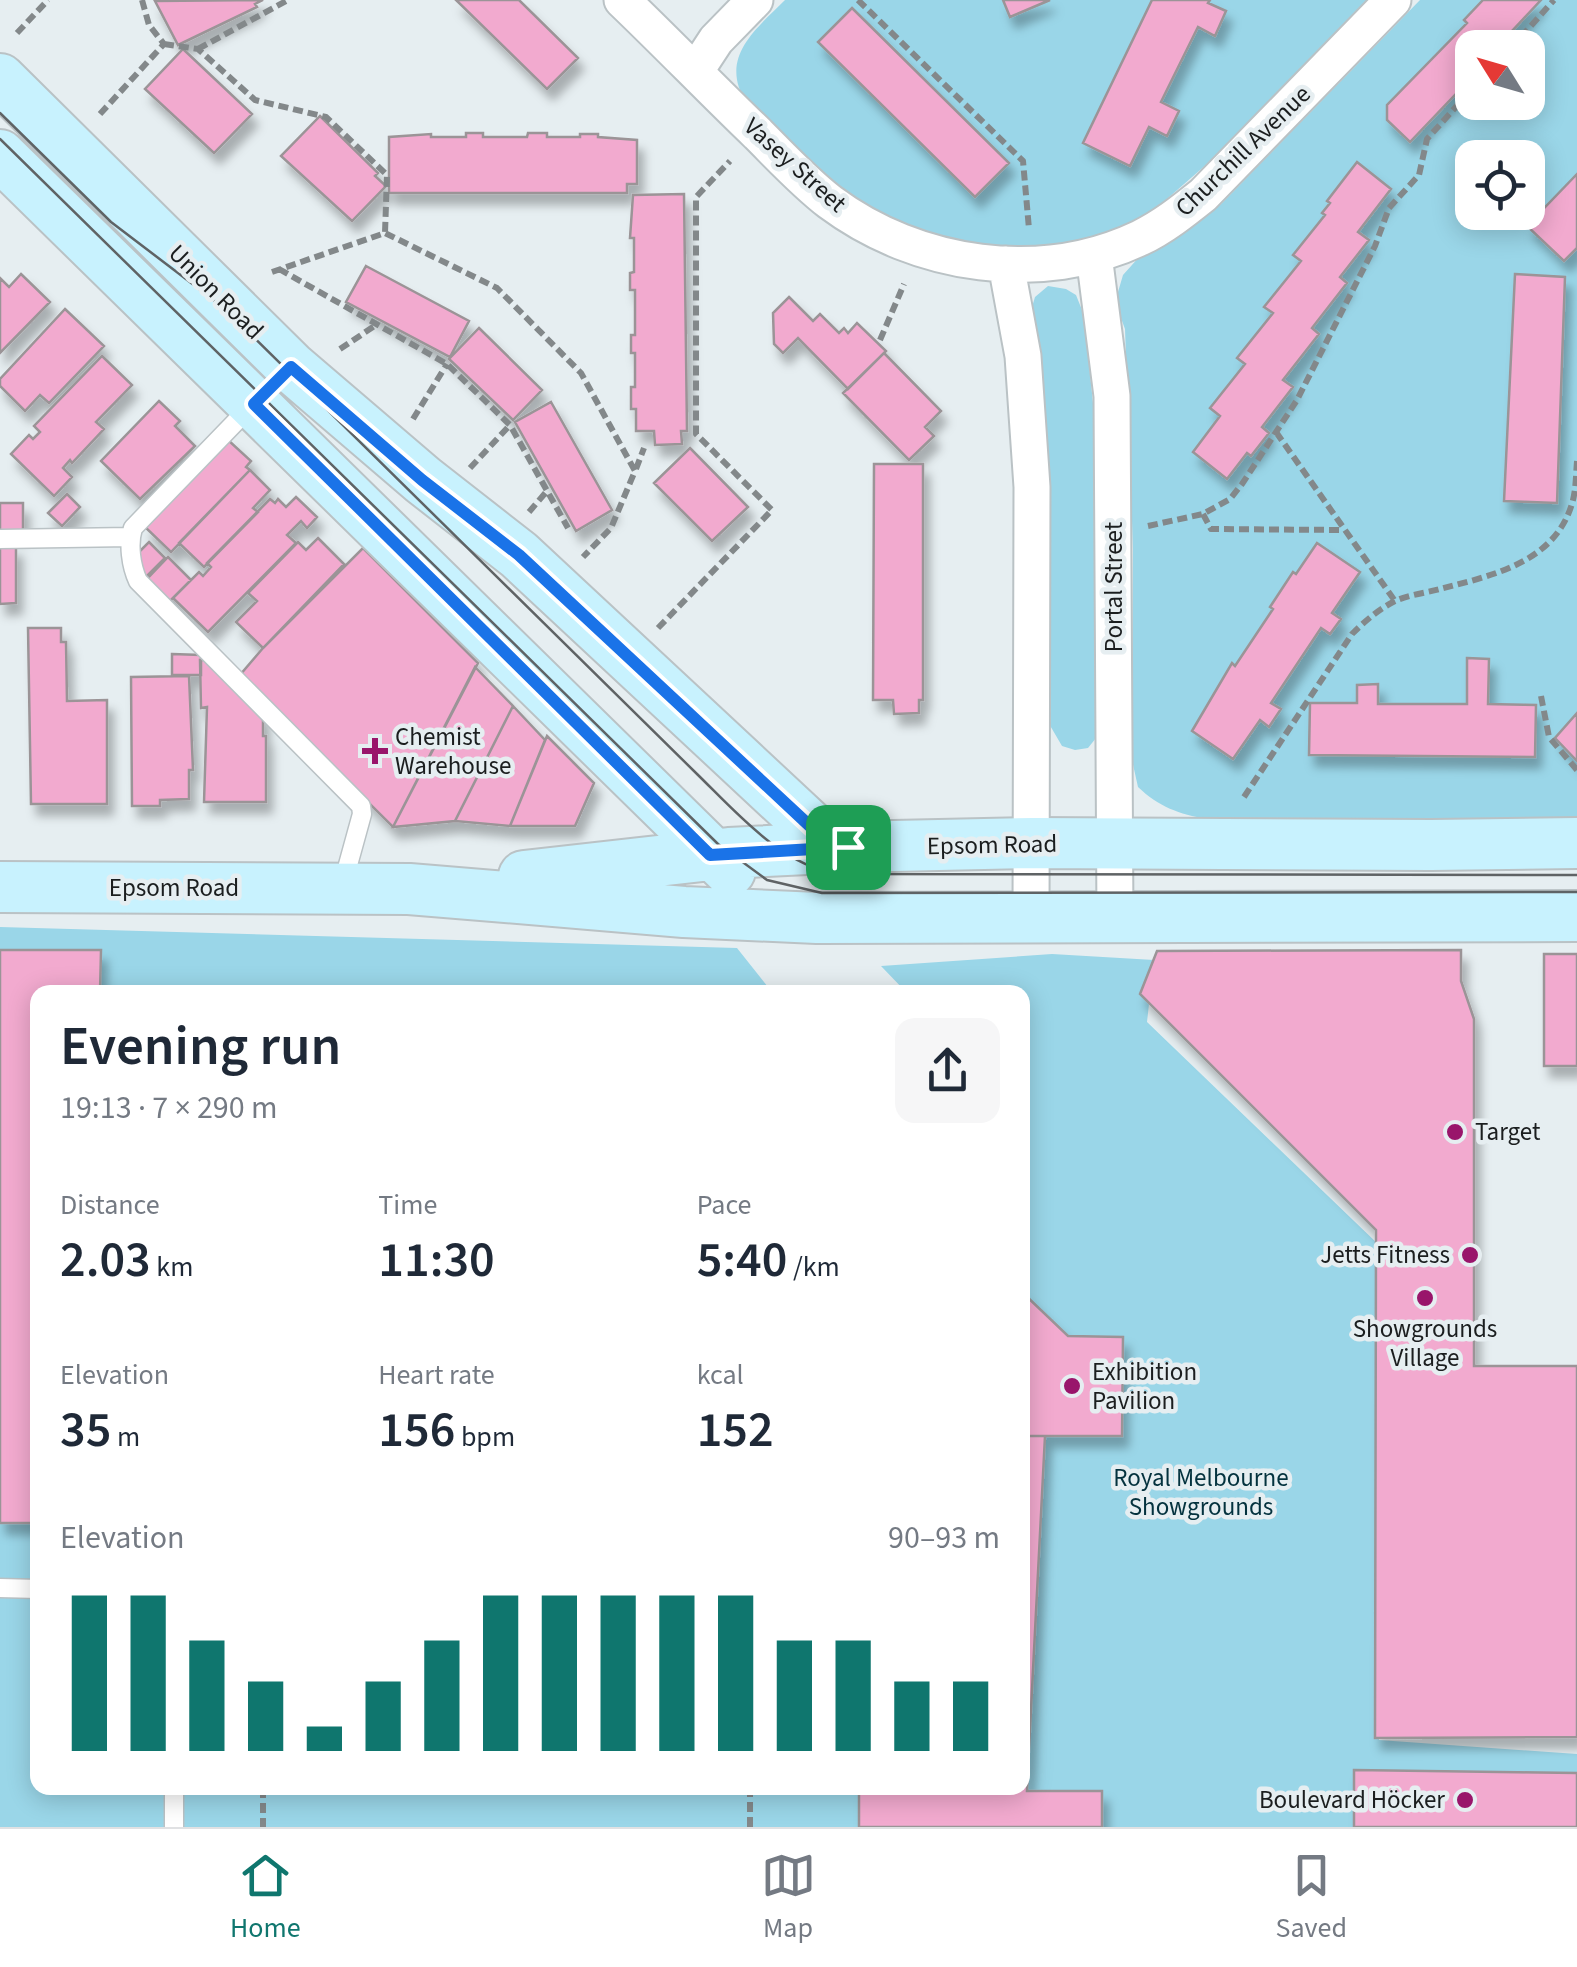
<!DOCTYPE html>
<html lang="en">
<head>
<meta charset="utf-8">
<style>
  :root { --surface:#fff; --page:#f6f6f7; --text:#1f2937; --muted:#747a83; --line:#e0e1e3; --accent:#0f766e }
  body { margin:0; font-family:"Source Sans 3",sans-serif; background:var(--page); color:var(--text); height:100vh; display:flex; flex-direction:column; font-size:38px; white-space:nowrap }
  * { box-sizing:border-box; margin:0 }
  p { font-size:32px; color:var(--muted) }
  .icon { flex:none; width:55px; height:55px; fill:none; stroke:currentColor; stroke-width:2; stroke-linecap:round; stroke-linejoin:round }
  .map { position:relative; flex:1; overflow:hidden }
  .details { position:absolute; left:30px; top:985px; width:1000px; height:810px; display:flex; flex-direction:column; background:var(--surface); border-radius:20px; box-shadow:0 5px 25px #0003 }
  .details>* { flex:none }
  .needle { width:65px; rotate:307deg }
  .controls { position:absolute; left:1455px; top:30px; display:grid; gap:20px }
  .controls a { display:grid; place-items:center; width:90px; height:90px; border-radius:20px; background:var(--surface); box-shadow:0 5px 25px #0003; font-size:50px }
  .pin { position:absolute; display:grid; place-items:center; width:85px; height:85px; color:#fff; margin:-42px; border-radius:20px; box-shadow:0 5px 15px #0006 }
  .round { display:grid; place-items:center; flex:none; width:105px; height:105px; border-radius:20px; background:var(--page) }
  .headline { display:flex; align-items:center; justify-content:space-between; height:170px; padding:0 30px }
  h1 { font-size:55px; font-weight:600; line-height:75px }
  .metrics { display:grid; grid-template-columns:repeat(3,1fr); gap:15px; height:170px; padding:10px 30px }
  .metrics div { display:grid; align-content:center }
  .metrics b { font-size:50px; font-weight:600 }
  .metrics small { font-size:28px; font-weight:400 }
  .metrics p { font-size:28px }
  .chart { height:280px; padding:20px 30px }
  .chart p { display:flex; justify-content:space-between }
  .chart svg { width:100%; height:180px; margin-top:10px; stroke:var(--accent); stroke-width:6 }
  .menu { display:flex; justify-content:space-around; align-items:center; height:140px; border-top:2px solid var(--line); background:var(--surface); font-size:28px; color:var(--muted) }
  .menu a { display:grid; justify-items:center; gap:5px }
  .menu .active { color:var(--accent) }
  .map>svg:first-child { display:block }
</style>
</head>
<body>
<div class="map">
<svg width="1577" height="1827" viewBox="0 0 1577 1827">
  <defs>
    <filter id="shadow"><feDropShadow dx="6" dy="11" stdDeviation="5" flood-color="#0004"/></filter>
  </defs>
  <rect width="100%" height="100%" fill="#e6eef1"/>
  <!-- green -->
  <path fill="#9ad6e8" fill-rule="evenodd" d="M785 0H1372L1215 157 1152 212 1120 228 1072 243 1013 251 972 249 859 208 747 104C718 58 754 31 785 0Z
    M1420 0H1577V823L1207 819C1179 814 1159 807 1138 787L1132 760 1133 549 1125 329 1118 310V292L1123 275 1140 256 1176 236 1221 204ZM1472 48H1528V102H1472ZM1472 158H1528V212H1472Z
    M1048 286 1066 289 1076 295 1084 315 1097 442 1099 720 1096 738 1088 748 1075 750 1062 746 1048 722 1043 414 1032 307 1035 297Z
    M0 927 737 948 772 992H38V1788H1022V992H906L881 966 1052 954 1154 960 1147 1022 1379 1245V1740L1577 1754V1827H0Z"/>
  <!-- building -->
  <path fill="#f2aacf" stroke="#9b9497" stroke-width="2.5" filter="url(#shadow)" d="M263 0 255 4 257 7 178 45 155 1Z
    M456 0H519L578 58 547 89Z
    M1003 0H1050L1010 17Z
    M1152 0H1210L1208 3 1226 11 1215 36 1198 27 1161 102 1179 111 1167 136 1149 127 1130 166 1083 143Z
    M1483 0H1541L1496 48H1472V77L1410 142 1387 120V105L1467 23 1464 20Z
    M852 8 1009 163 975 197 818 42Z
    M183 49 252 114 214 153 145 89Z
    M320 116 378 173 375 176 386 186 352 221 281 156Z
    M466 133H483V137H527L528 133H547V137H580V134H598V137L637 140V184H627V193H389V137L431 134V137H466Z
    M1357 162 1391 189 1358 232 1369 240 1340 277 1347 283 1312 328 1319 334 1283 380 1293 387 1262 427 1269 433 1251 456 1247 453 1227 479 1193 452 1220 416 1210 408 1245 364 1237 358 1273 313 1264 307 1301 261 1293 255 1325 215 1322 213 1330 203 1327 201Z
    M1577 174V248L1564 261 1527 226Z
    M684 194 687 431H681L682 444 655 445 654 431H636V409H631V387H635V353H631V335H635V290H630V273L634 272V238H630L633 195Z
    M366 266 469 321 450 357 346 302Z
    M21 274 50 302 0 353V278L9 287Z
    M1515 274 1565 277 1557 503 1504 501Z
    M789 297 813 321 820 314 839 333 844 328 848 333 857 323 886 351 848 389 798 338 783 353 774 344 773 313Z
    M65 309 104 346 49 403 40 395 25 411 0 386V379Z
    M479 328 542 390 513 420 449 359Z
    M884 353 941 411 925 427 934 436 909 460 843 393Z
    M102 356 132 385 96 422 104 429 72 463 70 460 63 468 72 477 54 496 11 454 29 435 33 439 40 432 34 426Z
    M159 401 180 421 175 426 195 446 140 499 101 461Z
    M551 402 612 510 576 531 515 422Z
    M228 440 251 461 246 467 250 470 171 552 145 527Z
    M690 448 748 507 712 541 654 483Z
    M874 464H923V700H919V713L894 714 893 700H873Z
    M250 470 270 490 253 508 258 512 204 567 179 543Z
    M67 494 80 507 62 526 48 513Z
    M296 497 317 517 307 528 301 521 287 535 296 543 208 632 173 598 199 572 203 576 211 567 207 563 270 499 275 503 278 499 286 507Z
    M0 503H23V531H0Z
    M318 538 344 564 263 648 236 622 257 601 248 593 298 542 306 550Z
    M149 542 165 558 146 577 139 570 138 553Z
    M1317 543 1360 572 1332 613 1341 619 1330 634 1321 628 1271 703 1281 709 1269 727 1260 720 1233 759 1192 731 1232 663 1235 666 1273 609 1270 607 1293 572 1296 574Z
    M0 546H16V603L0 604Z
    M363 548 478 663 393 827 240 675 263 648Z
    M168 557 191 580 170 601 147 579Z
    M28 628H61V642H66L67 701 107 700V804H31Z
    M172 654 201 655V675H172Z
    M1467 658 1489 659 1488 704 1536 705 1535 757 1309 755 1310 703H1357V685L1378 684V704H1467Z
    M200 660H206L263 715V736H266V802H204L207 707 201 708Z
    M475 667 513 706 455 821 393 827Z
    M189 676 193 770H189V799L160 800V806H132L131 677Z
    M513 706 545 740 510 826 455 821Z
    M1577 713V761L1555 738Z
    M547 736 594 783 575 826H510Z
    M0 950H101L100 992H38V1523H0Z
    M1461 950V981L1474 1019V1366H1577V1737L1375 1738 1376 1230 1140 994 1157 951Z
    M1544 954H1577V1066H1544Z
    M1022 1292 1068 1336 1123 1337 1122 1436H1022Z
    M1022 1436H1045L1028 1768H1022Z
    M1022 1768H1028L1027 1791H1102V1827H859V1788H1022Z
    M1354 1770 1577 1773V1827H1354Z"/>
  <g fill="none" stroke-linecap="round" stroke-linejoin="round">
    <!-- lane casing -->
    <g stroke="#bac2c5" stroke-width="21">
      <path id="lane" d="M250 407 133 528C128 544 131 566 138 581L361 806 362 814 343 883
        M0 539 130 537
        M0 1588 38 1589
        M174 1827V1788"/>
    </g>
    <!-- street casing -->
    <g stroke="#bac2c5" stroke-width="39">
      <path id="street" d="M622 0C668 44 712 90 758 134 781 157 804 182 830 202 917 267 1041 285 1140 238 1163 227 1183 211 1203 195L1393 0
        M695 72 716 40 755 0
        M1094 255 1112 396 1115 919
        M1006 264 1023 356 1032 487 1031 920"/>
    </g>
    <!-- secondary casing -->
    <g stroke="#bac2c5" stroke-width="54">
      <path id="secondary" d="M0 79 291 367 423 480 519 555 812 828 848 847
        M0 155 730 871
        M524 876 729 853 848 847 1033 843 1431 845 1577 843
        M0 887 409 889 684 912 817 918 1577 916"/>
    </g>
    <!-- path -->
    <path stroke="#83888a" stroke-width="6" stroke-dasharray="10 5" stroke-linecap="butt" d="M858 0 1023 161 1029 229
      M17 33 48 0
      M164 44 198 49 255 100 326 117 387 175 385 233
      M1511 48 1554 0
      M198 49 288 0
      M100 114 164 44 149 25 142 0
      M279 269 447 364 510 425 568 528
      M272 272 385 233 497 288 581 373 635 471 611 528 583 557
      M880 340 904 284
      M340 349 376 325
      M413 419 447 364
      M1276 432 1395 601
      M470 468 510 425
      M636 469 644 448
      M529 512 547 491
      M1203 514 1211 529 1343 530
      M1148 526 1203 514 1230 499 1242 484 1297 400 1375 246 1389 208 1419 175 1427 139 1472 89
      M658 628 772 510 696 434V197L730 161
      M1541 696 1549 737 1577 770
      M1244 797 1352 634C1364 622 1379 609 1395 601 1408 595 1425 593 1440 589 1494 575 1557 562 1573 500 1576 488 1576 473 1577 461
      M263 1788V1827
      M750 1827V1788"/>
    <!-- lane -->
    <use href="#lane" stroke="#fff" stroke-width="18"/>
    <!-- street -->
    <use href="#street" stroke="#fff" stroke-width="35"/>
    <!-- secondary -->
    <use href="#secondary" stroke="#c8f2fe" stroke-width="50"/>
    <!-- tram -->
    <path stroke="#5f6365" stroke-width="2.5" d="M0 113 111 222 224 308 697 774C737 813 781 865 838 874L1577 875
      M0 139 718 844 767 880 822 893 1577 892"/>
  </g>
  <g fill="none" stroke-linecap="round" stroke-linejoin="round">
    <!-- route casing -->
    <g stroke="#fff" stroke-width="20">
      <path id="route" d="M291 367 422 480 519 555 812 828 848 847 710 855 254 404Z"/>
    </g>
    <!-- route -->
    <use href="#route" stroke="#1a73e8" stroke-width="12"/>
  </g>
  <!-- markers -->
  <g fill="#99156b" stroke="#e6eef1" stroke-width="4">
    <path d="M370 736h10v10h10v10h-10v10h-10v-10h-10v-10h10z"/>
    <circle cx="1455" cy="1132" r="10"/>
    <circle cx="1470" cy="1255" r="10"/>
    <circle cx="1425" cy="1298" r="10"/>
    <circle cx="1072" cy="1386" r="10"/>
    <circle cx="1465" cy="1800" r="10"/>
  </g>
  <g text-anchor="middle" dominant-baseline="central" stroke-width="9" stroke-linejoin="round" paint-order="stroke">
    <!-- street labels -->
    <g font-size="25" fill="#1b1e1f" stroke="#e6eef1">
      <text transform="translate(1243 151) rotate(-44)">Churchill Avenue</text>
      <text transform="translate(795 165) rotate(42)">Vasey Street</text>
      <text transform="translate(216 292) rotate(45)">Union Road</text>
      <text transform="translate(1114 587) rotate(-90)">Portal Street</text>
      <text transform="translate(992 845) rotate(-1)">Epsom Road</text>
      <text x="174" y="888">Epsom Road</text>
    </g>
    <!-- poi labels -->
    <g font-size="25" fill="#1b1e1f" stroke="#e6eef1" text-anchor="start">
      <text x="395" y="737">Chemist<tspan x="395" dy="29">Warehouse</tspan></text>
      <text x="1475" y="1132">Target</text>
      <text x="1450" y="1255" text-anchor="end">Jetts Fitness</text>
      <text x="1425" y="1329" text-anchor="middle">Showgrounds<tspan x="1425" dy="29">Village</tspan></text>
      <text x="1092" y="1372">Exhibition<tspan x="1092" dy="29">Pavilion</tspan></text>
      <text x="1445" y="1800" text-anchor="end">Boulevard Höcker</text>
    </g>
    <!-- park labels -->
    <g font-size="25" fill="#04323e" stroke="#e6eef1">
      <text x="1201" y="1478">Royal Melbourne<tspan x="1201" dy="29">Showgrounds</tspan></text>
    </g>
  </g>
</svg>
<div class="controls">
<a><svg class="needle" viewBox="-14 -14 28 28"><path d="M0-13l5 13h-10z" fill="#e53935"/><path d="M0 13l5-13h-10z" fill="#747a83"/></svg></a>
<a><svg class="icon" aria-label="locate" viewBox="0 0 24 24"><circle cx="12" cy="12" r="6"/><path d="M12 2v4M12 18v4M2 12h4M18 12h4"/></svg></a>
</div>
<div class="pin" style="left:848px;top:847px;background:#1e9e55"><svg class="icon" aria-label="arrive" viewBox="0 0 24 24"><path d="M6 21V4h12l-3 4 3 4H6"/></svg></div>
<section class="details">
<div class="headline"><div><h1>Evening run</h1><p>19:13 · 7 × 290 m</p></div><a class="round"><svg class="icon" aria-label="share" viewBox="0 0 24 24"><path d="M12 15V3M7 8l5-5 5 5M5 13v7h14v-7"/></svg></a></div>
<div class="metrics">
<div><p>Distance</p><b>2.03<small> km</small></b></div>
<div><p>Time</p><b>11:30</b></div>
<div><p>Pace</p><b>5:40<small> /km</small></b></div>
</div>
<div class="metrics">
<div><p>Elevation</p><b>35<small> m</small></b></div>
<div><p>Heart rate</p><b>156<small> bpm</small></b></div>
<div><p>kcal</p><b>152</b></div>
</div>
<div class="chart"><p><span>Elevation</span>90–93 m</p>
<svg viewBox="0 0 160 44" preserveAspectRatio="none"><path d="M5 44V6M15 44V6M25 44V17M35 44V27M45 44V38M55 44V27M65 44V17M75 44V6M85 44V6M95 44V6M105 44V6M115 44V6M125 44V17M135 44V17M145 44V27M155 44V27"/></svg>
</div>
</section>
</div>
<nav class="menu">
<a class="active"><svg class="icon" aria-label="home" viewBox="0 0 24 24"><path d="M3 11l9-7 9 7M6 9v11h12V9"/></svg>Home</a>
<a><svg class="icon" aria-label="map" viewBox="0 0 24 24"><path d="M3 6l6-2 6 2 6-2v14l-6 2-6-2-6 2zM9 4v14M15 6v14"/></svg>Map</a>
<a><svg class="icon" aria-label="saved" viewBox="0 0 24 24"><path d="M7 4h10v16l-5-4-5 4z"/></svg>Saved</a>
</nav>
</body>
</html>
